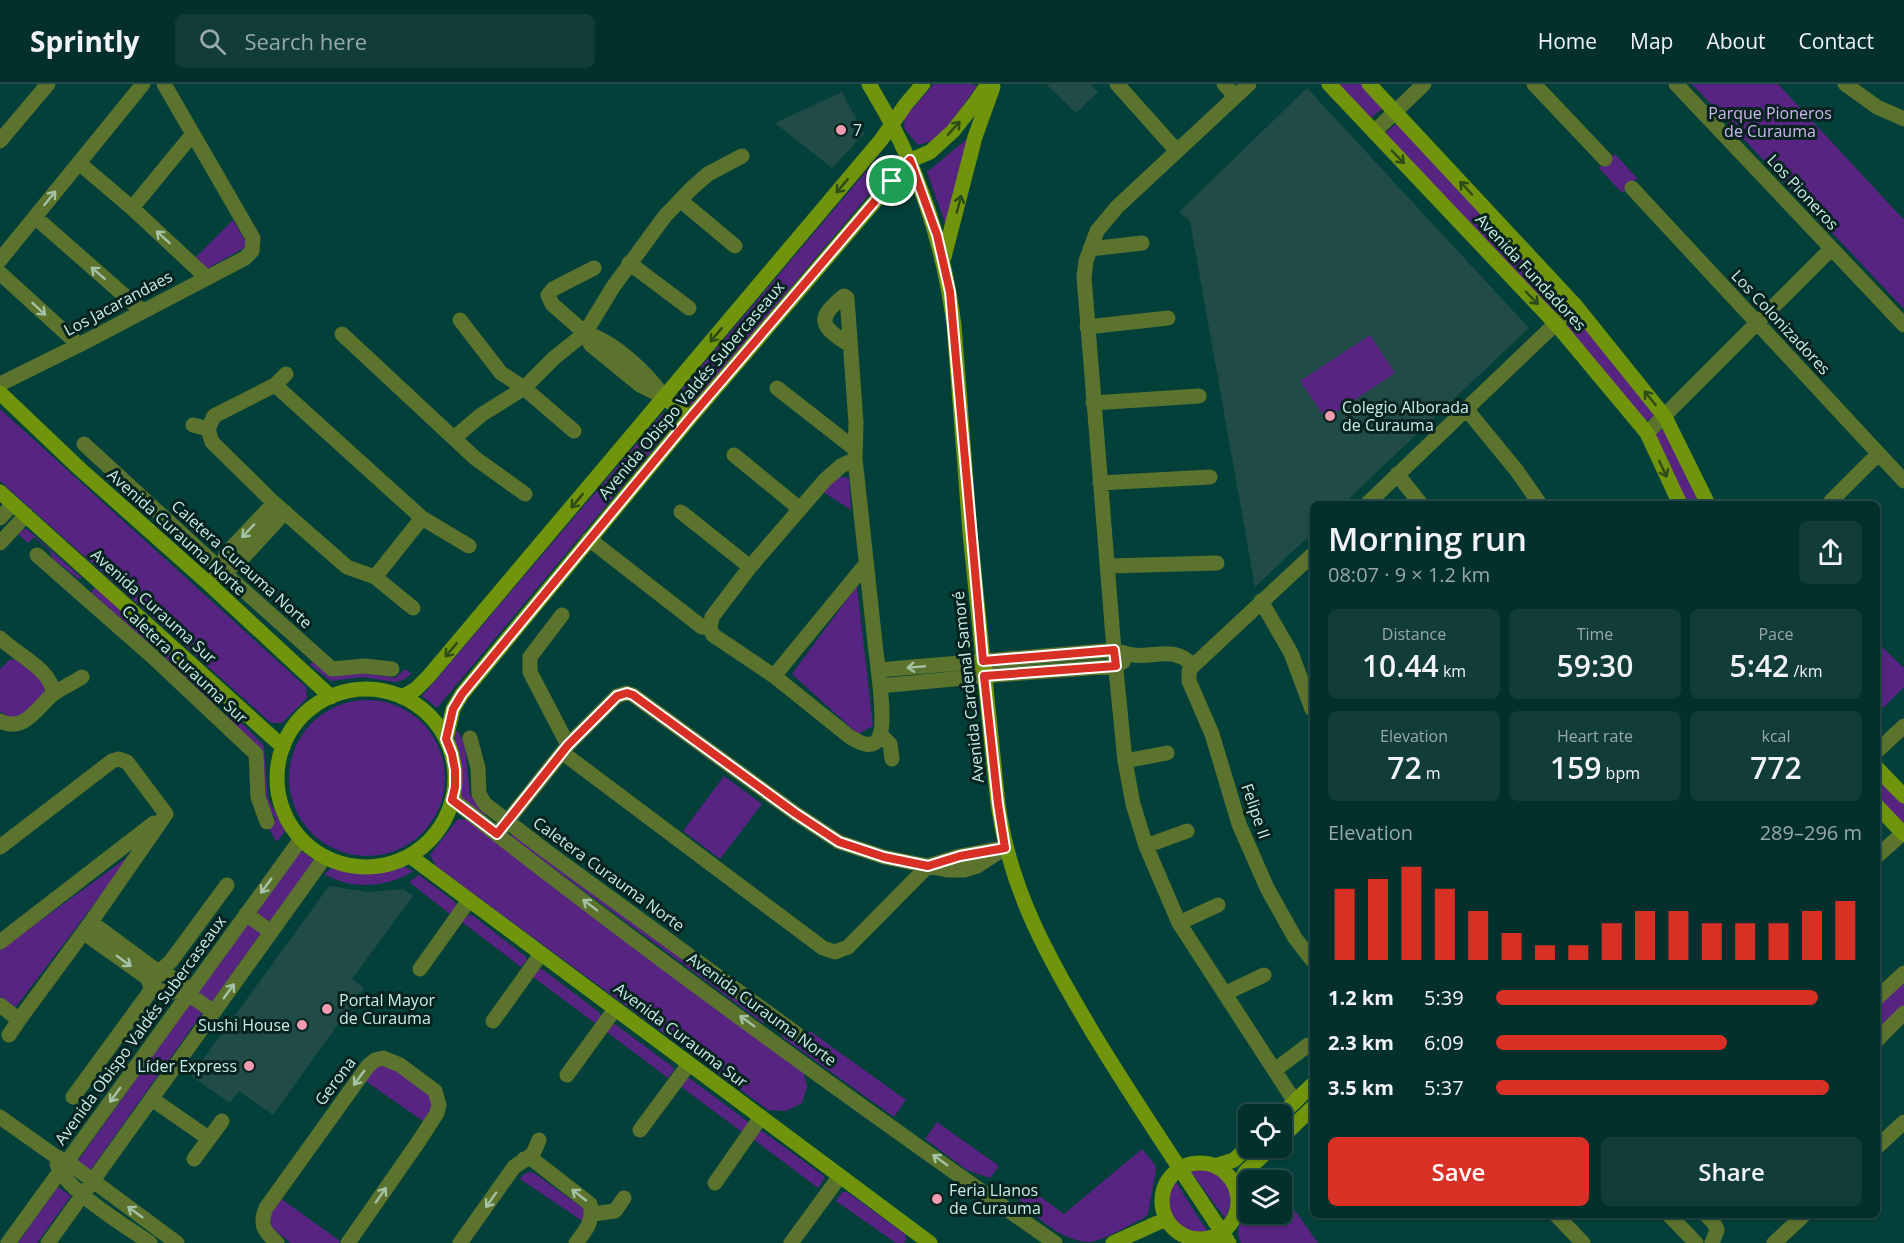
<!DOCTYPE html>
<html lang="en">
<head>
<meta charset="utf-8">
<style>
  :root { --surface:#03302c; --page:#113c38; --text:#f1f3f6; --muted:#97a9a9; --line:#244b48; --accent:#d93025 }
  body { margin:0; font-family:"Open Sans",sans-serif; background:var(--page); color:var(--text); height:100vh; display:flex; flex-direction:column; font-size:22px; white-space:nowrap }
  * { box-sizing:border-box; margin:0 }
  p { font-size:20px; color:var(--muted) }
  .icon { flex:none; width:33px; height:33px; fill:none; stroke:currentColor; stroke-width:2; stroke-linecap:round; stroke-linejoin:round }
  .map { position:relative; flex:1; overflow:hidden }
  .side { position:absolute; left:1310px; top:417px; width:570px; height:717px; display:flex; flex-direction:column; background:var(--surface); border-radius:9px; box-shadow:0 2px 4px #0004,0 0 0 2px var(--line) }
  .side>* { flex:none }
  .controls { position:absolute; left:1238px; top:1020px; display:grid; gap:12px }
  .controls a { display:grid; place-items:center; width:54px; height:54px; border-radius:9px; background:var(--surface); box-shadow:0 2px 4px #0004,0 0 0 2px var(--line); font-size:30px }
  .pin { position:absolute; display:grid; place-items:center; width:51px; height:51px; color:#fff; margin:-26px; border:3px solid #fff; border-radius:50%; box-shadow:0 2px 6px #0007 }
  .round { display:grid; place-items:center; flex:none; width:63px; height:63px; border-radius:9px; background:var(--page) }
  .head { display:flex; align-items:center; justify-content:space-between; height:102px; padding:0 18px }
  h1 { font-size:33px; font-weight:600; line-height:45px }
  .metrics { display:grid; grid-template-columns:repeat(3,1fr); gap:9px; height:102px; padding:6px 18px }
  .metrics div { display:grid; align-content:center; border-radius:9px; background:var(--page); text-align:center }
  .metrics b { font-size:30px; font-weight:600 }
  .metrics small { font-size:16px; font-weight:400 }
  .metrics p { font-size:16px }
  .chart { height:168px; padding:12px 18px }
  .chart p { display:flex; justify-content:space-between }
  .chart svg { width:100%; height:108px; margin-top:6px; stroke:var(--accent); stroke-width:6 }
  .primary-button { display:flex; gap:12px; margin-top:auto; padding:12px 18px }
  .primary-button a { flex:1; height:69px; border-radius:9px; background:var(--accent); color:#fff; font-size:24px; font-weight:600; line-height:69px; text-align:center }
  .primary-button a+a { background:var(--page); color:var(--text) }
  ul { padding:0 18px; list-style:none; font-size:20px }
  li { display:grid; grid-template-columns:96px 72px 1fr; align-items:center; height:45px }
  li i { height:15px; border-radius:8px; background:var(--accent) }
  header { display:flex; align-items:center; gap:36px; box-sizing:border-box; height:84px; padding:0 30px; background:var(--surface); border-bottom:2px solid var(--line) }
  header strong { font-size:28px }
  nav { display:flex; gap:33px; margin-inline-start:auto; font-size:21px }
  .search { width:420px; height:54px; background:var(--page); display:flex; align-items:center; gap:15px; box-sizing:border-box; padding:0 21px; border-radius:9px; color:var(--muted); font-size:22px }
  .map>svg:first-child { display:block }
</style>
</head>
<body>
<header>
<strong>Sprintly</strong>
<div class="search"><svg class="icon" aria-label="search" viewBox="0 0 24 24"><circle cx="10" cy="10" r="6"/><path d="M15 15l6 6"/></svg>Search here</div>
<nav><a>Home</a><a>Map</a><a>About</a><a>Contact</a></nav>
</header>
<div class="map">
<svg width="1904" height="1159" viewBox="0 0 1904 1159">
  <rect width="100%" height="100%" fill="#04403a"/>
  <!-- built -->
  <path fill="#204b46" d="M1046 0H1091L1098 8 1076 29Z
    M1307 4 1529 244 1343 420H1312V449L1255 503 1190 137 1179 128Z
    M842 8 864 50 832 84 775 39Z
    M329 802 368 808 403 805 413 812 352 895 364 904 273 1031 239 1007 230 1019 191 992Z"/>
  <!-- green -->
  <path fill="#572482" d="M934 0H971L977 2 949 41 932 57 918 61 904 44 905 33Z
    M1337 0H1362L1384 23 1370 35Z
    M1692 0H1778L1904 136V225Z
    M1398 38 1565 218 1561 226 1551 230 1384 50Z
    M968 54 949 150 927 88Z
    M1615 70 1637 94 1622 109 1599 84Z
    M879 72 888 88 691 322 678 310Z
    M233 136 246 158 244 164 205 186 195 174Z
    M1577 231 1654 328 1652 335 1643 337 1566 243 1571 234Z
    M1370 251 1395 289 1326 335 1300 297Z
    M0 325 306 603 307 614 282 639H271L0 397Z
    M663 329 676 338 437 624 422 612Z
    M1659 345 1666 347 1702 420H1685L1653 352Z
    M832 392 849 394 851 426 820 406Z
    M24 445H27L82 494 78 495 52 474 50 467 34 453 28 459 18 450Z
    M857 502 873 642 858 650 792 590Z
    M95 503 154 558 155 561 150 563 91 508Z
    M1876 557 1904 584V603L1877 630Z
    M167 570H169L220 618 221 620 216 622 165 574Z
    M19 575 45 600 44 612 23 632 9 634 0 627V585L9 576Z
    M314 576 365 585 378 591 395 594 405 585 412 590 403 596 395 598 363 593 331 597 310 581Z
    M289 694a78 78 0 1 1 156 0a78 78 0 1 1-156 0Z
    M228 628H231L264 662 268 714 285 747 277 758 266 740 276 736 269 724 264 721 260 669 227 632Z
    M458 647 465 662 470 711 488 726 484 732 461 713 459 671 453 648Z
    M1876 690 1904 719V741L1877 712Z
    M724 692 762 720 720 775 683 747Z
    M458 735 467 736 803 987 807 1003 802 1019 786 1027 768 1026 436 782 430 771Z
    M512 748 760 928 764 940 511 753Z
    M300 766 314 776 268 840 254 830Z
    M132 770 15 924 0 912V866Z
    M401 781 413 787C387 804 351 806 324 790L333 783 366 787H378Z
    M419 791 455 818 456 822 450 830 409 798Z
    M468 831H472L526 873 527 876 521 883 462 838Z
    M248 839 261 849 211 919 198 909Z
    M539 885H542L600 929 601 932 595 939 533 893Z
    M1904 896V921L1877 946V922Z
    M190 920 203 928 89 1088 77 1078Z
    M776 938 801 956 810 947 906 1016 894 1033 782 953Z
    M615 940 673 983 674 986 668 994 607 948 612 941Z
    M388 979 432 1013 433 1022 423 1037 364 996 377 980Z
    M689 994 747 1037 748 1040 742 1048 680 1002 686 995Z
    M937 1038 999 1082 990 1094 967 1086 925 1055Z
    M762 1047 824 1092V1095L818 1104 753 1055 758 1048Z
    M1142 1065 1155 1081 1156 1086 1148 1130 1144 1134C1127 1142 1110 1153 1092 1158 1064 1159 1035 1133 1018 1114L1027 1103 1064 1130Z
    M1202 1084C1228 1086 1238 1113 1225 1134L1191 1088Z
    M530 1088 534 1089 584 1125V1138L520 1095 524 1090Z
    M1176 1098 1209 1150C1182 1153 1151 1120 1176 1098Z
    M58 1103 71 1112 37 1159H18Z
    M1281 1107 1318 1159H1241C1235 1147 1239 1137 1248 1128L1281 1130Z
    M842 1108H847L905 1150 906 1156 904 1159H896L836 1117Z
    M280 1114 340 1157 339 1159H291L272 1144 270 1132Z"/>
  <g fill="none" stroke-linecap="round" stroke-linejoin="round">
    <!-- street -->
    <path stroke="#5c732d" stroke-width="15" d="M1117 0 1176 66
      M1224 0 1235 12
      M1249 0 1117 123 1097 147 1086 177 1084 193 1114 566 1125 677 1133 720 1146 762 1179 839 1295 1018
      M1534 0 1605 75
      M1676 0 1904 241
      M1845 0 1877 23 1904 35
      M1374 48 1424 0
      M0 57 48 0
      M79 79 132 124 206 193
      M1632 104 1904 397
      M680 116 735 162
      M132 124 192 51
      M35 133 142 227
      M1090 165 1142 159
      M0 176 143 0
      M629 179 689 224
      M594 184 553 205 548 211 552 220 585 249 591 261 640 301 664 313
      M0 189 79 261
      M460 236 501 289 524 304 574 347
      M1087 243 1168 234
      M585 249C613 257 645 287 661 309
      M342 250 475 374 525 410
      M286 290 275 301 422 434 469 462
      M0 300 79 261 245 174 252 167 253 154 164 0
      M777 304 855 365
      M1093 319 1199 312
      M1467 326 1517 387 1540 420
      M193 341 208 345 212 358 274 419 347 483 375 493 413 524
      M208 345 214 332 275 301
      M1647 349 1831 165
      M454 354 481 331 524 304 554 274 585 249 613 203 665 132 692 104 708 90 742 72
      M84 360 221 486 332 585 364 582 392 585
      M734 371 800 425
      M1397 390 1421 420
      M1100 399 1210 393
      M1831 417 1878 370
      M1367 420 1575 221
      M681 428 750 483
      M0 434 13 420
      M589 455 702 543 710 544 713 551 774 592 850 653C860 659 875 667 880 651 886 635 877 578 875 559 868 497 862 436 855 375L856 339 847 214 844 212C839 215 835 220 830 225 815 242 836 251 849 261
      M0 459 26 431
      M37 471 153 573 256 670 258 713 267 738
      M1312 471 1193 582 1189 587V597L1212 650 1239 740 1267 804 1295 854 1312 876
      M1107 482 1217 479
      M221 486 237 480 285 428
      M215 493 221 486 226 470 274 419
      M375 493 422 434
      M1261 517 1291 569 1312 625
      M562 531 530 573V588L568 661
      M710 544 712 533 750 483 825 396 841 382 855 375
      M0 554C16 570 53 586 53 610
      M878 586 1114 566C1120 567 1126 570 1133 571 1156 574 1174 561 1193 582
      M774 592 866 480
      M880 602 984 592 1116 582 1123 578
      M0 637C24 649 37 624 52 611 61 604 73 599 82 593
      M880 650 890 660 892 675
      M470 654 478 684 479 710 485 720 546 767 797 950
      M1876 668 1904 642
      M563 669 823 864 835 868 848 863 928 782 960 772 997 765
      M1125 677 1167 669
      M452 715C648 870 851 1016 1055 1159
      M497 750 568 661 617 612 627 609 633 611 795 729 839 758 884 773 947 786H964L977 782 1005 764
      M1146 762 1187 747
      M0 763 112 677 119 675 127 678 166 730
      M1876 773 1903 749
      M246 830 271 848
      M91 838 153 884 161 886 191 907
      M1179 839 1218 821
      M84 849 146 893C159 916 170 903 189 911 197 915 206 923 213 928
      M0 858 154 739
      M420 885 469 816
      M1226 909 1264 891
      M1876 915 1904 889
      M0 921 19 936
      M493 937 541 870
      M9 951 19 936 91 838 166 730
      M1876 957 1904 929
      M1275 986 1308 961
      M567 991 615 925
      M73 1013 149 909C152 895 161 886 171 877L227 801
      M152 1015 208 1054
      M0 1033 55 1072 69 1079 177 1159
      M640 1046 689 980
      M1876 1064 1904 1038
      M194 1075 222 1037
      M524 1075H532L590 1120C594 1137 586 1146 576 1159
      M57 1080C64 1105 127 1143 150 1159
      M715 1099 761 1033
      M593 1130 615 1127 624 1114
      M1556 1131 1583 1159
      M1669 1131 1696 1159
      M1706 1131 1714 1139 1717 1146 1712 1159
      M8 1159 301 755
      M48 1159 325 773
      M277 1159C264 1147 259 1141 266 1124L368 982 375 976 383 974 400 981 435 1007 439 1021 437 1029 419 1057 348 1159
      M460 1159 514 1083 533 1070 539 1056
      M791 1159 840 1092
      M1774 1159 1804 1131"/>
    <!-- secondary -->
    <path stroke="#70940b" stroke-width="15" d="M869 0C916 77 942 151 954 241L970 449 998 720C1010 808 1049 874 1093 949 1136 1020 1183 1089 1229 1159
      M1329 0 1556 240 1647 349 1680 420
      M1369 0 1575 221 1665 333 1708 420
      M944 173 975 53 993 3
      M0 309 80 385 208 499 331 613
      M664 313 690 334
      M0 408 283 663
      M277 694a89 89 0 1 1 178 0a89 89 0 1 1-178 0Z
      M402 613 416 605 428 593 881 56 906 20 923 0
      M446 655 453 625 462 610 690 334 901 87 911 76 930 68 953 47 975 19 988 0
      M1876 683 1904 712
      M1876 721 1904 750
      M410 772 930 1159
      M1281 1031 1312 1001
      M1281 1054 1312 1024
      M1162 1117a38 38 0 1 1 76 0a38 38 0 1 1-76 0Z
      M1215 1082 1234 1076 1248 1063
      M1236 1105 1246 1087 1271 1064
      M1113 1159 1166 1135"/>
  </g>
  <!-- one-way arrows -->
  <defs><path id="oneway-shaft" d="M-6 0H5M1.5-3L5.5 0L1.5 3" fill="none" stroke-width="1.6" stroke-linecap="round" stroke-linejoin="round" transform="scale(1.5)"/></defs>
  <g stroke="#2b4b19">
    <use href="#oneway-shaft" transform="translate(954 44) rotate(-48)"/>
    <use href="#oneway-shaft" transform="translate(1398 73) rotate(46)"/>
    <use href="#oneway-shaft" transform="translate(842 102) rotate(130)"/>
    <use href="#oneway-shaft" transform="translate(1466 104) rotate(-133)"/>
    <use href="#oneway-shaft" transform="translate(959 120) rotate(-75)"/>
    <use href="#oneway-shaft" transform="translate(1532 214) rotate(46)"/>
    <use href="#oneway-shaft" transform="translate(716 251) rotate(130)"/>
    <use href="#oneway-shaft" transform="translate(1650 314) rotate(-129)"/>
    <use href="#oneway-shaft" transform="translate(1663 385) rotate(65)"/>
    <use href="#oneway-shaft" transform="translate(577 417) rotate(130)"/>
    <use href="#oneway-shaft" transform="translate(451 566) rotate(130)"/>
  </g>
  <g stroke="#a4c2a6">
    <use href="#oneway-shaft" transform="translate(50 114) rotate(-51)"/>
    <use href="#oneway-shaft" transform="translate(163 153) rotate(-137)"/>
    <use href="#oneway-shaft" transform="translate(98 189) rotate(-139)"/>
    <use href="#oneway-shaft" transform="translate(39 225) rotate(43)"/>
    <use href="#oneway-shaft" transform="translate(248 447) rotate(133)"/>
    <use href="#oneway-shaft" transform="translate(916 583) rotate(175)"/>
    <use href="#oneway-shaft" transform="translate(266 802) rotate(126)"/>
    <use href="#oneway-shaft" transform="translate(590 821) rotate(-143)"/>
    <use href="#oneway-shaft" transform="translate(124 877) rotate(36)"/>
    <use href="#oneway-shaft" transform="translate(229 907) rotate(-54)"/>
    <use href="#oneway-shaft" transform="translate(747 937) rotate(-144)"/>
    <use href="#oneway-shaft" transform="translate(359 994) rotate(126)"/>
    <use href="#oneway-shaft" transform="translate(115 1011) rotate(126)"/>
    <use href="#oneway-shaft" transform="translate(940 1076) rotate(-144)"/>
    <use href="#oneway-shaft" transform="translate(381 1111) rotate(-55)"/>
    <use href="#oneway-shaft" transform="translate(579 1111) rotate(-142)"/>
    <use href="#oneway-shaft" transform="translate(491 1116) rotate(125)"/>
    <use href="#oneway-shaft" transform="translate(135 1128) rotate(-144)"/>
  </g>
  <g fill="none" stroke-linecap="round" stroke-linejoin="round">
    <!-- route casing -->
    <g stroke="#fff" stroke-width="12">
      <path id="route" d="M910 76 937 151 950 208 983 577 1114 566 1116 582 984 592 998 720 1005 764 960 772 928 782 884 773 839 758 795 729 633 611 627 609 617 612 568 661 497 750 452 716 455 703V686L452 670 446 655 453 625 462 610 690 334Z"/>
    </g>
    <!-- route -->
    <use href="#route" stroke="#d93025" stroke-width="8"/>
  </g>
  <!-- markers -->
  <g fill="#f29aae" stroke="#062320" stroke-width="2">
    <circle cx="841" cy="46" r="6"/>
    <circle cx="1330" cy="332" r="6"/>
    <circle cx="327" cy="925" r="6"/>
    <circle cx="302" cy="941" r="6"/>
    <circle cx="249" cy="982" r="6"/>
    <circle cx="937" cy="1115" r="6"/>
  </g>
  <g text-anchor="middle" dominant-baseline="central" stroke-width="6" stroke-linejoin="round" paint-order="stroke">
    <!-- park labels -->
    <g font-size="16" fill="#cfb7ec" stroke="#062320">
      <text x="1770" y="29">Parque Pioneros<tspan x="1770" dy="18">de Curauma</tspan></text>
    </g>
    <!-- poi labels -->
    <g font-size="16" fill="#caece7" stroke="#062320" text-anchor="start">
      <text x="853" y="46">7</text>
      <text x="1342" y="323">Colegio Alborada<tspan x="1342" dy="18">de Curauma</tspan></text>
      <text x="339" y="916">Portal Mayor<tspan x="339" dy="18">de Curauma</tspan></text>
      <text x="290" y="941" text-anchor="end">Sushi House</text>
      <text x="237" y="982" text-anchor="end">Líder Express</text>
      <text x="949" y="1106">Feria Llanos<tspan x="949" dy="18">de Curauma</tspan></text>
    </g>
    <!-- street labels -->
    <g font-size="16" fill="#caece7" stroke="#062320">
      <text transform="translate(1803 108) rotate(47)">Los Pioneros</text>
      <text transform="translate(1531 188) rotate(47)">Avenida Fundadores</text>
      <text transform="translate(118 219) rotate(-28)">Los Jacarandaes</text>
      <text transform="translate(1781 238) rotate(47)">Los Colonizadores</text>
      <text transform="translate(691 306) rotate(-50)">Avenida Obispo Valdés Subercaseaux</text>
      <text transform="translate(177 448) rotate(42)">Avenida Curauma Norte</text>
      <text transform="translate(242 480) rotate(42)">Caletera Curauma Norte</text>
      <text transform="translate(154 522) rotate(42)">Avenida Curauma Sur</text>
      <text transform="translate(185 580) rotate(43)">Caletera Curauma Sur</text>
      <text transform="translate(968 603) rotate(-96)">Avenida Cardenal Samoré</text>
      <text transform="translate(1256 727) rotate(71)">Felipe II</text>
      <text transform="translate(609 790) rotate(36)">Caletera Curauma Norte</text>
      <text transform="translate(762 925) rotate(36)">Avenida Curauma Norte</text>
      <text transform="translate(140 946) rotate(-54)">Avenida Obispo Valdés Subercaseaux</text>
      <text transform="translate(681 951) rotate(37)">Avenida Curauma Sur</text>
      <text transform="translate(335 997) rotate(-53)">Gerona</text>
    </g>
  </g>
</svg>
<div class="controls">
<a><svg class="icon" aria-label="locate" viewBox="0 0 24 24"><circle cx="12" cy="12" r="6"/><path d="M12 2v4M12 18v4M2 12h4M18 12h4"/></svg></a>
<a><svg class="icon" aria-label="layers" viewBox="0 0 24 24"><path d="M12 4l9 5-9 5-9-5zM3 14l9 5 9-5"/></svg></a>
</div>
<div class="pin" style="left:892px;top:97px;background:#1e9e55"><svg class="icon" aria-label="arrive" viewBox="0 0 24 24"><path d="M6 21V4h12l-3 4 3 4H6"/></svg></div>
<section class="side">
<div class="head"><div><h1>Morning run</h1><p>08:07 · 9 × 1.2 km</p></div><a class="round"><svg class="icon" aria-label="share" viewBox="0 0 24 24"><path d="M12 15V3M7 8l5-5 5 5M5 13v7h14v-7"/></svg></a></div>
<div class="metrics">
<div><p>Distance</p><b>10.44<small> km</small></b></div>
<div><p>Time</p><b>59:30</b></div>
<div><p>Pace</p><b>5:42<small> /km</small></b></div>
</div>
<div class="metrics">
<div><p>Elevation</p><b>72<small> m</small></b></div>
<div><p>Heart rate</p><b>159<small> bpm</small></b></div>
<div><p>kcal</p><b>772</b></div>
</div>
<div class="chart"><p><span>Elevation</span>289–296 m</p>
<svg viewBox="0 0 160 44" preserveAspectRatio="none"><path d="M5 44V15M15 44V11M25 44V6M35 44V15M45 44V24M55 44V33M65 44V38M75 44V38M85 44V29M95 44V24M105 44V24M115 44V29M125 44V29M135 44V29M145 44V24M155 44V20"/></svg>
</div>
<ul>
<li><b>1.2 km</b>5:39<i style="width:88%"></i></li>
<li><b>2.3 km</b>6:09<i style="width:63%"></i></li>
<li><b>3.5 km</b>5:37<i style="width:91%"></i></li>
</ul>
<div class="primary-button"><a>Save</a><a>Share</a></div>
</section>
</div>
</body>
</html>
